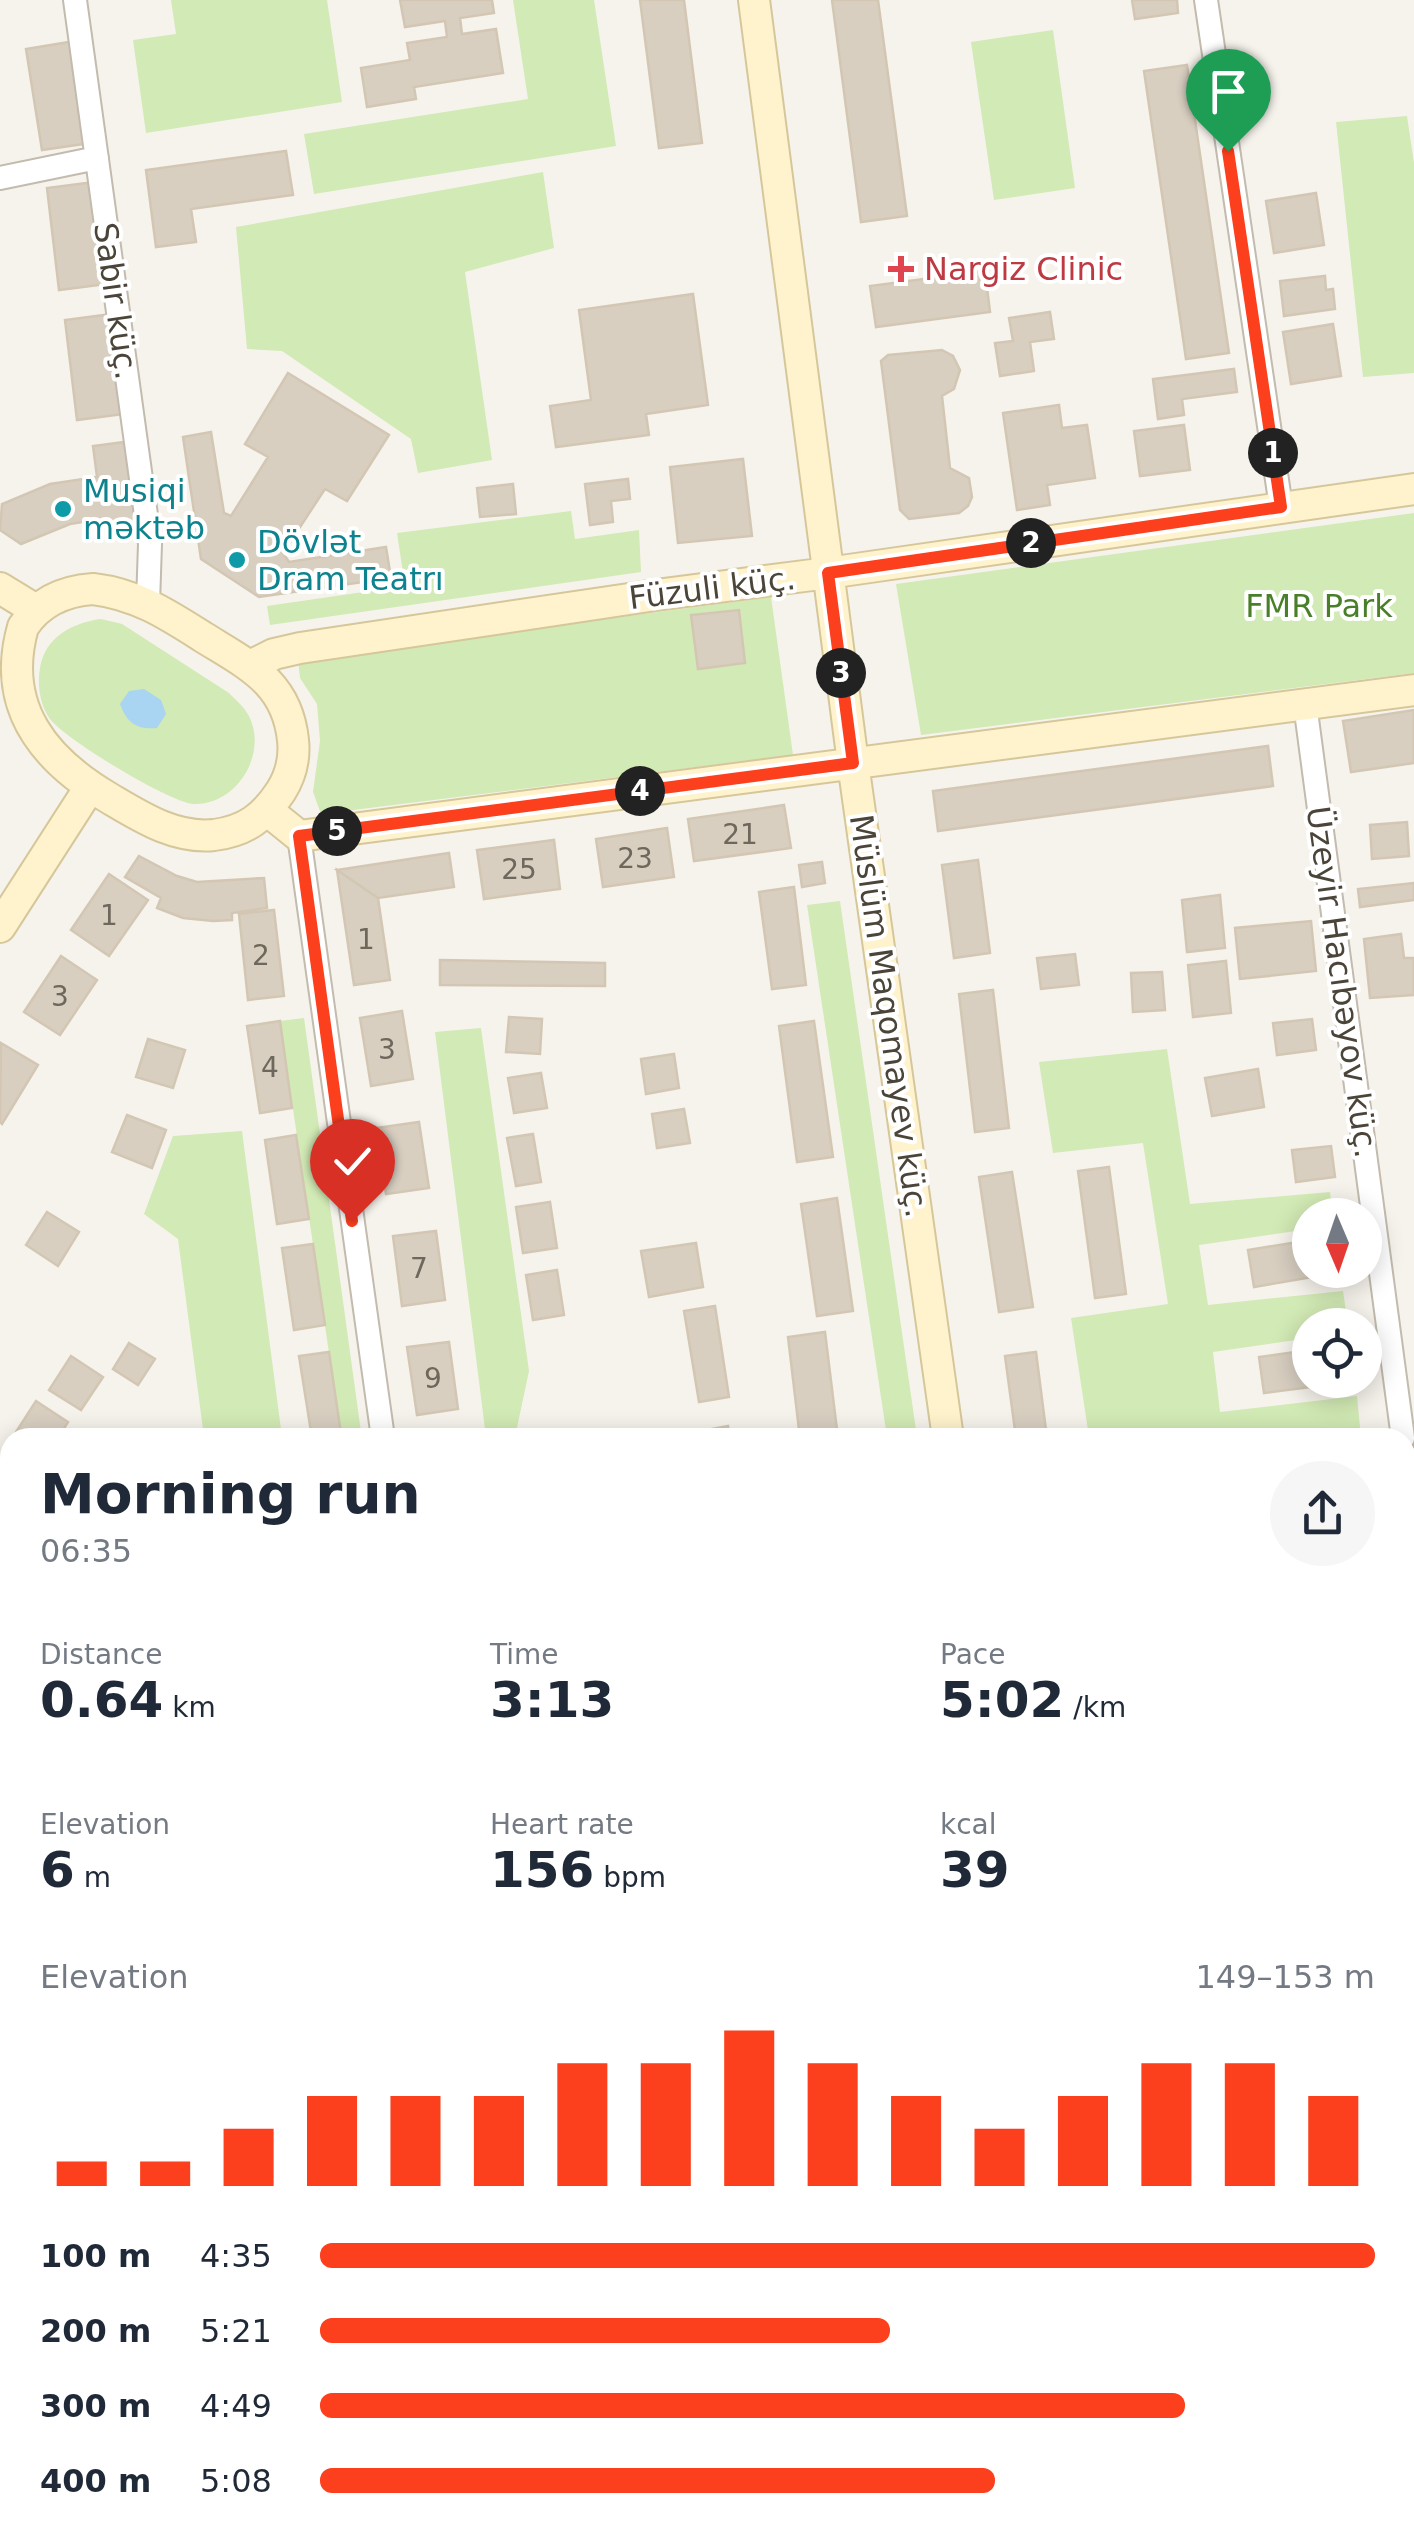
<!DOCTYPE html>
<html lang="en">
<head>
<meta charset="utf-8">
<style>
  :root { --surface:#fff; --page:#f6f6f7; --text:#1f2937; --muted:#747a83; --accent:#fc3f1d }
  body { margin:0; font-family:"DejaVu Sans",sans-serif; background:var(--page); color:var(--text); height:100vh; display:flex; flex-direction:column; font-size:38px; white-space:nowrap }
  * { box-sizing:border-box; margin:0 }
  p { font-size:32px; color:var(--muted) }
  .icon { flex:none; width:55px; height:55px; fill:none; stroke:currentColor; stroke-width:2; stroke-linecap:round; stroke-linejoin:round }
  .map { position:relative; flex:1; overflow:hidden }
  .sheet { position:absolute; left:0px; top:1428px; width:1415px; height:1112px; display:flex; flex-direction:column; background:var(--surface); border-radius:30px 30px 0 0; box-shadow:0 5px 25px #0003 }
  .sheet>* { flex:none }
  .needle { width:65px; rotate:178deg }
  .controls { position:absolute; left:1292px; top:1198px; display:grid; gap:20px }
  .controls a { display:grid; place-items:center; width:90px; height:90px; border-radius:50%; background:var(--surface); box-shadow:0 5px 25px #0003; font-size:50px }
  .pin { position:absolute; display:grid; place-items:center; width:85px; height:85px; color:#fff; margin:-102px -42px; border-radius:50% 50% 50% 0; rotate:-45deg; box-shadow:0 0 10px #0007 }
  .pin .icon { rotate:45deg }
  .km { position:absolute; width:50px; height:50px; margin:-25px; border-radius:50%; background:#222; color:#fff; font-size:28px; line-height:50px; text-align:center }
  .round { display:grid; place-items:center; flex:none; width:105px; height:105px; border-radius:52px; background:var(--page) }
  .summary { display:flex; align-items:center; justify-content:space-between; height:170px; padding:0 40px }
  h1 { font-size:55px; font-weight:600; line-height:75px }
  .figures { display:grid; grid-template-columns:repeat(3,1fr); gap:15px; height:170px; padding:10px 40px }
  .figures div { display:grid; align-content:center }
  .figures b { font-size:50px; font-weight:600 }
  .figures small { font-size:28px; font-weight:400 }
  .figures p { font-size:28px }
  .chart { height:280px; padding:20px 40px }
  .chart p { display:flex; justify-content:space-between }
  .chart svg { width:100%; height:180px; margin-top:10px; stroke:var(--accent); stroke-width:6 }
  ul { padding:0 40px; list-style:none; font-size:32px }
  li { display:grid; grid-template-columns:160px 120px 1fr; align-items:center; height:75px }
  li i { height:25px; border-radius:12px; background:var(--accent) }
  .map>svg:first-child { display:block }
</style>
</head>
<body>
<div class="map">
<svg width="1414" height="2539" viewBox="0 0 1414 2539">
  <rect width="100%" height="100%" fill="#f6f3ec"/>
  <!-- green -->
  <path fill="#d2eab5" d="M171 0H327L342 102 146 133 133 40 176 34Z
    M513 0H594L616 146 314 194 304 134 528 99Z
    M1053 30 1075 188 994 200 971 42Z
    M1407 116 1414 163V373L1363 377 1336 122Z
    M543 172 554 248 465 272 492 460 418 473 411 439 282 351 247 349 236 227Z
    M571 511 575 539 639 530 641 572 270 625 267 606 405 586 397 533Z
    M1414 513V673L921 735 896 584Z
    M771 597 793 755 321 814 313 792 320 741 317 704 300 678 298 660Z
    M101 619 122 624 229 693C236 700 244 707 249 716 268 754 237 805 194 804 170 803 65 739 50 719 40 705 37 685 40 668 45 637 72 623 101 619Z
    M840 901 917 1437H887L807 905Z
    M304 1018 361 1432 341 1434 280 1021Z
    M481 1028 529 1371 515 1437H486L435 1032Z
    M1167 1049 1190 1204 1330 1192 1333 1215H1310V1229L1199 1245 1208 1305 1343 1291 1348 1325H1310V1338L1213 1352 1220 1412 1357 1396 1361 1437H1089L1071 1318 1168 1304 1143 1143 1053 1153 1039 1062Z
    M242 1131 282 1437H204L178 1239 144 1214 173 1136Z
    M1405 1713 1414 1776V1866L1405 1867Z
    M0 1829 10 1836V1962L0 1956Z"/>
  <!-- water -->
  <path fill="#a9d4f2" d="M144 689 161 700 166 714 157 728C137 730 127 723 120 704L129 691Z"/>
  <!-- building -->
  <path fill="#d8cfc1" stroke="#d3c7b4" stroke-width="2.5" d="M400 0H492L494 13 460 18 462 34 496 29 503 73 414 87 416 99 367 107 361 68 410 60 407 43 447 37 445 21 405 27Z
    M640 0H684L702 143 659 148Z
    M832 0H878L907 216 861 222Z
    M1132 0H1177L1178 13 1135 19Z
    M75 41 91 143 42 150 26 49Z
    M1187 65 1229 353 1186 359 1144 71Z
    M286 151 293 195 191 209 196 242 156 247 146 170Z
    M95 182 107 284 59 290 47 188Z
    M1316 193 1324 245 1274 253 1266 201Z
    M985 271 990 312 876 327 870 286Z
    M1325 276 1326 290 1333 289 1335 309 1284 316 1280 281Z
    M693 294 708 405 646 414 649 435 556 447 550 406 591 400 579 310Z
    M1050 312 1054 339 1030 342 1034 371 1000 376 995 343 1013 341 1009 318Z
    M112 314 124 414 77 420 65 320Z
    M1333 324 1341 376 1291 384 1283 332Z
    M942 350 953 356 960 370 954 389 942 396 950 468 969 478 972 497 968 506 959 513 909 519 900 510 881 361 888 355Z
    M1234 369 1237 392 1182 399 1184 415 1158 419 1153 379Z
    M288 373 389 435 347 501 325 489 283 553 289 562 386 547 391 578 259 597 201 559 183 437 211 432 224 513 231 516 268 457 245 444Z
    M1059 405 1062 428 1087 425 1095 478 1047 485 1050 505 1017 510 1003 413Z
    M1184 425 1190 470 1140 476 1134 431Z
    M132 441 142 515 135 523 95 520 70 524 21 544 0 530 2 504 50 484 97 477 93 446Z
    M743 459 752 536 678 543 670 467Z
    M628 479 630 499 611 501 613 522 590 525 585 484Z
    M513 484 516 514 480 517 477 488Z
    M739 610 745 663 698 669 691 615Z
    M1414 710V763L1351 772 1343 721Z
    M1268 746 1273 786 938 831 933 791Z
    M784 805 791 848 694 861 688 819Z
    M1407 822 1409 856 1372 859 1370 825Z
    M667 828 674 877 603 887 596 839Z
    M554 840 560 889 484 899 477 850Z
    M449 853 454 887 378 898 337 870Z
    M139 856 177 876 197 882 264 878 267 908 232 913V920L213 921 183 918 157 908 161 898 125 877Z
    M978 860 990 953 954 958 942 865Z
    M822 862 825 883 802 887 799 865Z
    M337 870 378 898 390 980 354 985Z
    M109 874 148 900 109 956 71 930Z
    M1414 883V900L1360 907 1358 889Z
    M794 887 806 985 772 989 759 892Z
    M1220 895 1225 948 1187 952 1182 900Z
    M274 910 284 996 248 1000 239 914Z
    M1311 921 1316 971 1240 979 1235 928Z
    M1401 934 1404 958H1414V995L1370 998 1364 939Z
    M1075 954 1079 985 1041 989 1037 958Z
    M61 956 97 980 60 1035 24 1012Z
    M440 960 605 963V986L440 985Z
    M1226 961 1231 1013 1193 1017 1188 965Z
    M1162 972 1165 1010 1133 1012 1131 973Z
    M993 990 1009 1128 975 1132 959 994Z
    M402 1011 413 1079 371 1086 360 1018Z
    M509 1017 542 1019 540 1054 506 1052Z
    M1312 1019 1316 1050 1277 1055 1273 1023Z
    M280 1021 292 1108 260 1113 247 1026Z
    M814 1021 833 1157 797 1162 779 1026Z
    M148 1039 185 1050 173 1088 136 1077Z
    M1 1043 38 1065 2 1124 0 1122Z
    M674 1054 679 1088 646 1094 641 1059Z
    M1258 1069 1264 1107 1212 1116 1205 1078Z
    M541 1073 547 1108 514 1113 508 1078Z
    M684 1109 690 1143 657 1148 652 1114Z
    M127 1115 166 1130 152 1168 112 1152Z
    M419 1122 429 1188 386 1194 376 1128Z
    M533 1134 541 1182 516 1186 507 1138Z
    M296 1135 309 1219 277 1224 265 1140Z
    M1331 1146 1335 1177 1296 1182 1292 1150Z
    M1109 1167 1126 1294 1095 1298 1078 1171Z
    M1012 1172 1033 1307 999 1312 979 1177Z
    M837 1198 853 1311 817 1316 801 1204Z
    M550 1202 557 1248 523 1253 516 1207Z
    M47 1212 79 1232 58 1266 26 1245Z
    M436 1231 445 1300 402 1306 393 1236Z
    M1310 1240V1270H1336V1273L1254 1287 1248 1250Z
    M696 1243 703 1287 649 1297 641 1251Z
    M313 1244 325 1325 294 1330 282 1248Z
    M557 1270 564 1315 533 1320 526 1275Z
    M715 1306 729 1397 699 1402 684 1311Z
    M825 1332 838 1438H800L788 1337Z
    M449 1342 458 1409 417 1415 407 1347Z
    M129 1343 155 1359 138 1385 113 1369Z
    M1310 1350V1380L1349 1382 1264 1393 1259 1357Z
    M329 1352 341 1434 312 1438 299 1356Z
    M1036 1352 1047 1438H1016L1005 1356Z
    M71 1356 103 1377 81 1410 49 1390Z
    M36 1401 68 1422 58 1438H19L14 1435Z
    M728 1426 730 1438H702L701 1431Z
    M0 1571 10 1577V1615L0 1609Z
    M0 2018 10 2025V2068L0 2062Z
    M11 2530H63L77 2539H5Z
    M247 2530H290L285 2539H241Z
    M387 2530H434L428 2539H381Z
    M494 2530H524L517 2539H488Z
    M715 2530H794L808 2539H729Z
    M1360 2530H1392L1393 2539H1361Z"/>
  <g fill="none" stroke-linecap="round" stroke-linejoin="round">
    <!-- street casing -->
    <g stroke="#c2bbae" stroke-width="26">
      <path id="street" d="M75 0 150 544 148 603
        M1206 0 1281 507
        M0 178 97 158
        M1305 704 1403 1438
        M299 836 383 1438
        M1405 1455 1414 1524
        M0 1636 10 1642
        M1405 1692 1414 1691
        M0 1979 10 1985
        M0 2174 10 2172
        M864 2530 878 2539
        M1121 2530 1135 2539
        M327 2539 333 2530
        M981 2539 987 2530"/>
    </g>
    <!-- secondary casing -->
    <g stroke="#d6c79b" stroke-width="34">
      <path id="secondary" d="M754 0 853 763 948 1438
        M0 588 36 610
        M93 589C136 594 167 614 203 637 248 665 287 682 293 740 295 758 291 775 281 791 264 817 246 831 214 835 175 839 141 817 109 798 46 761 0 708 23 627 39 602 63 591 93 589Z
        M250 666 274 654 300 648 656 595 828 573 1414 489
        M268 811 299 836 1414 690
        M0 927 90 787"/>
    </g>
    <!-- primary casing -->
    <g stroke="#e6c16a" stroke-width="39">
      <path id="primary" d="M0 1770 10 1777
        M0 1807 10 1813
        M1405 1880 1414 1879
        M1405 1914 1414 1912"/>
    </g>
    <!-- street -->
    <use href="#street" stroke="#fff" stroke-width="22"/>
    <!-- secondary -->
    <use href="#secondary" stroke="#fff3cd" stroke-width="30"/>
    <!-- primary -->
    <use href="#primary" stroke="#ffe39c" stroke-width="35"/>
  </g>
  <g fill="none" stroke-linecap="round" stroke-linejoin="round">
    <!-- route casing -->
    <g stroke="#fff" stroke-width="20">
      <path id="route" d="M352 1221 299 836 853 763 828 573 1281 507 1228 151"/>
    </g>
    <!-- route -->
    <use href="#route" stroke="#fc3f1d" stroke-width="12"/>
  </g>
  <!-- markers -->
  <path fill="#e0444e" stroke="#fff" stroke-width="4" d="M896 254h10v10h10v10h-10v10h-10v-10h-10v-10h10z"/>
  <g fill="#0f9aa8" stroke="#fff" stroke-width="4">
    <circle cx="63" cy="509" r="10"/>
    <circle cx="237" cy="560" r="10"/>
  </g>
  <g text-anchor="middle" dominant-baseline="central" stroke-width="8" stroke-linejoin="round" paint-order="stroke">
    <!-- number labels -->
    <g font-size="28" fill="#6e675b">
      <text x="740" y="834">21</text>
      <text x="635" y="858">23</text>
      <text x="519" y="869">25</text>
      <text x="109" y="915">1</text>
      <text x="366" y="939">1</text>
      <text x="261" y="955">2</text>
      <text x="60" y="996">3</text>
      <text x="387" y="1049">3</text>
      <text x="270" y="1067">4</text>
      <text x="419" y="1268">7</text>
      <text x="433" y="1378">9</text>
    </g>
    <!-- health labels -->
    <g font-size="32" fill="#be3a42" stroke="#fff" text-anchor="start">
      <text x="924" y="269">Nargiz Clinic</text>
    </g>
    <!-- street labels -->
    <g font-size="32" fill="#4b4439" stroke="#fff">
      <text transform="translate(116 301) rotate(82)">Sabir küç.</text>
      <text transform="translate(712 588) rotate(-7)">Füzuli küç.</text>
      <text transform="translate(1342 982) rotate(82)">Üzeyir Hacıbəyov küç.</text>
      <text transform="translate(889 1016) rotate(82)">Müslüm Maqomayev küç.</text>
    </g>
    <!-- culture labels -->
    <g font-size="32" fill="#0d838f" stroke="#fff" text-anchor="start">
      <text x="83" y="491">Musiqi<tspan x="83" dy="37">məktəb</tspan></text>
      <text x="257" y="542">Dövlət<tspan x="257" dy="37">Dram Teatrı</tspan></text>
    </g>
    <!-- park labels -->
    <g font-size="32" fill="#4a7f2a" stroke="#fff">
      <text x="1319" y="606">FMR Park</text>
    </g>
  </g>
</svg>
<div class="controls">
<a><svg class="needle" viewBox="-14 -14 28 28"><path d="M0-13l5 13h-10z" fill="#e53935"/><path d="M0 13l5-13h-10z" fill="#747a83"/></svg></a>
<a><svg class="icon" aria-label="locate" viewBox="0 0 24 24"><circle cx="12" cy="12" r="6"/><path d="M12 2v4M12 18v4M2 12h4M18 12h4"/></svg></a>
</div>
<div class="pin" style="left:1228px;top:151px;background:#1e9e55"><svg class="icon" aria-label="arrive" viewBox="0 0 24 24"><path d="M6 21V4h12l-3 4 3 4H6"/></svg></div>
<div class="pin" style="left:352px;top:1221px;background:#d93025"><svg class="icon" aria-label="check" viewBox="0 0 24 24"><path d="M5 12l5 5 9-10"/></svg></div>
<b class="km" style="left:1273px;top:453px">1</b>
<b class="km" style="left:1031px;top:543px">2</b>
<b class="km" style="left:841px;top:673px">3</b>
<b class="km" style="left:640px;top:791px">4</b>
<b class="km" style="left:337px;top:831px">5</b>
<section class="sheet">
<div class="summary"><div><h1>Morning run</h1><p>06:35</p></div><a class="round"><svg class="icon" aria-label="share" viewBox="0 0 24 24"><path d="M12 15V3M7 8l5-5 5 5M5 13v7h14v-7"/></svg></a></div>
<div class="figures">
<div><p>Distance</p><b>0.64<small> km</small></b></div>
<div><p>Time</p><b>3:13</b></div>
<div><p>Pace</p><b>5:02<small> /km</small></b></div>
</div>
<div class="figures">
<div><p>Elevation</p><b>6<small> m</small></b></div>
<div><p>Heart rate</p><b>156<small> bpm</small></b></div>
<div><p>kcal</p><b>39</b></div>
</div>
<div class="chart"><p><span>Elevation</span>149–153 m</p>
<svg viewBox="0 0 160 44" preserveAspectRatio="none"><path d="M5 44V38M15 44V38M25 44V30M35 44V22M45 44V22M55 44V22M65 44V14M75 44V14M85 44V6M95 44V14M105 44V22M115 44V30M125 44V22M135 44V14M145 44V14M155 44V22"/></svg>
</div>
<ul>
<li><b>100 m</b>4:35<i style="width:100%"></i></li>
<li><b>200 m</b>5:21<i style="width:54%"></i></li>
<li><b>300 m</b>4:49<i style="width:82%"></i></li>
<li><b>400 m</b>5:08<i style="width:64%"></i></li>
</ul>
</section>
</div>
</body>
</html>
